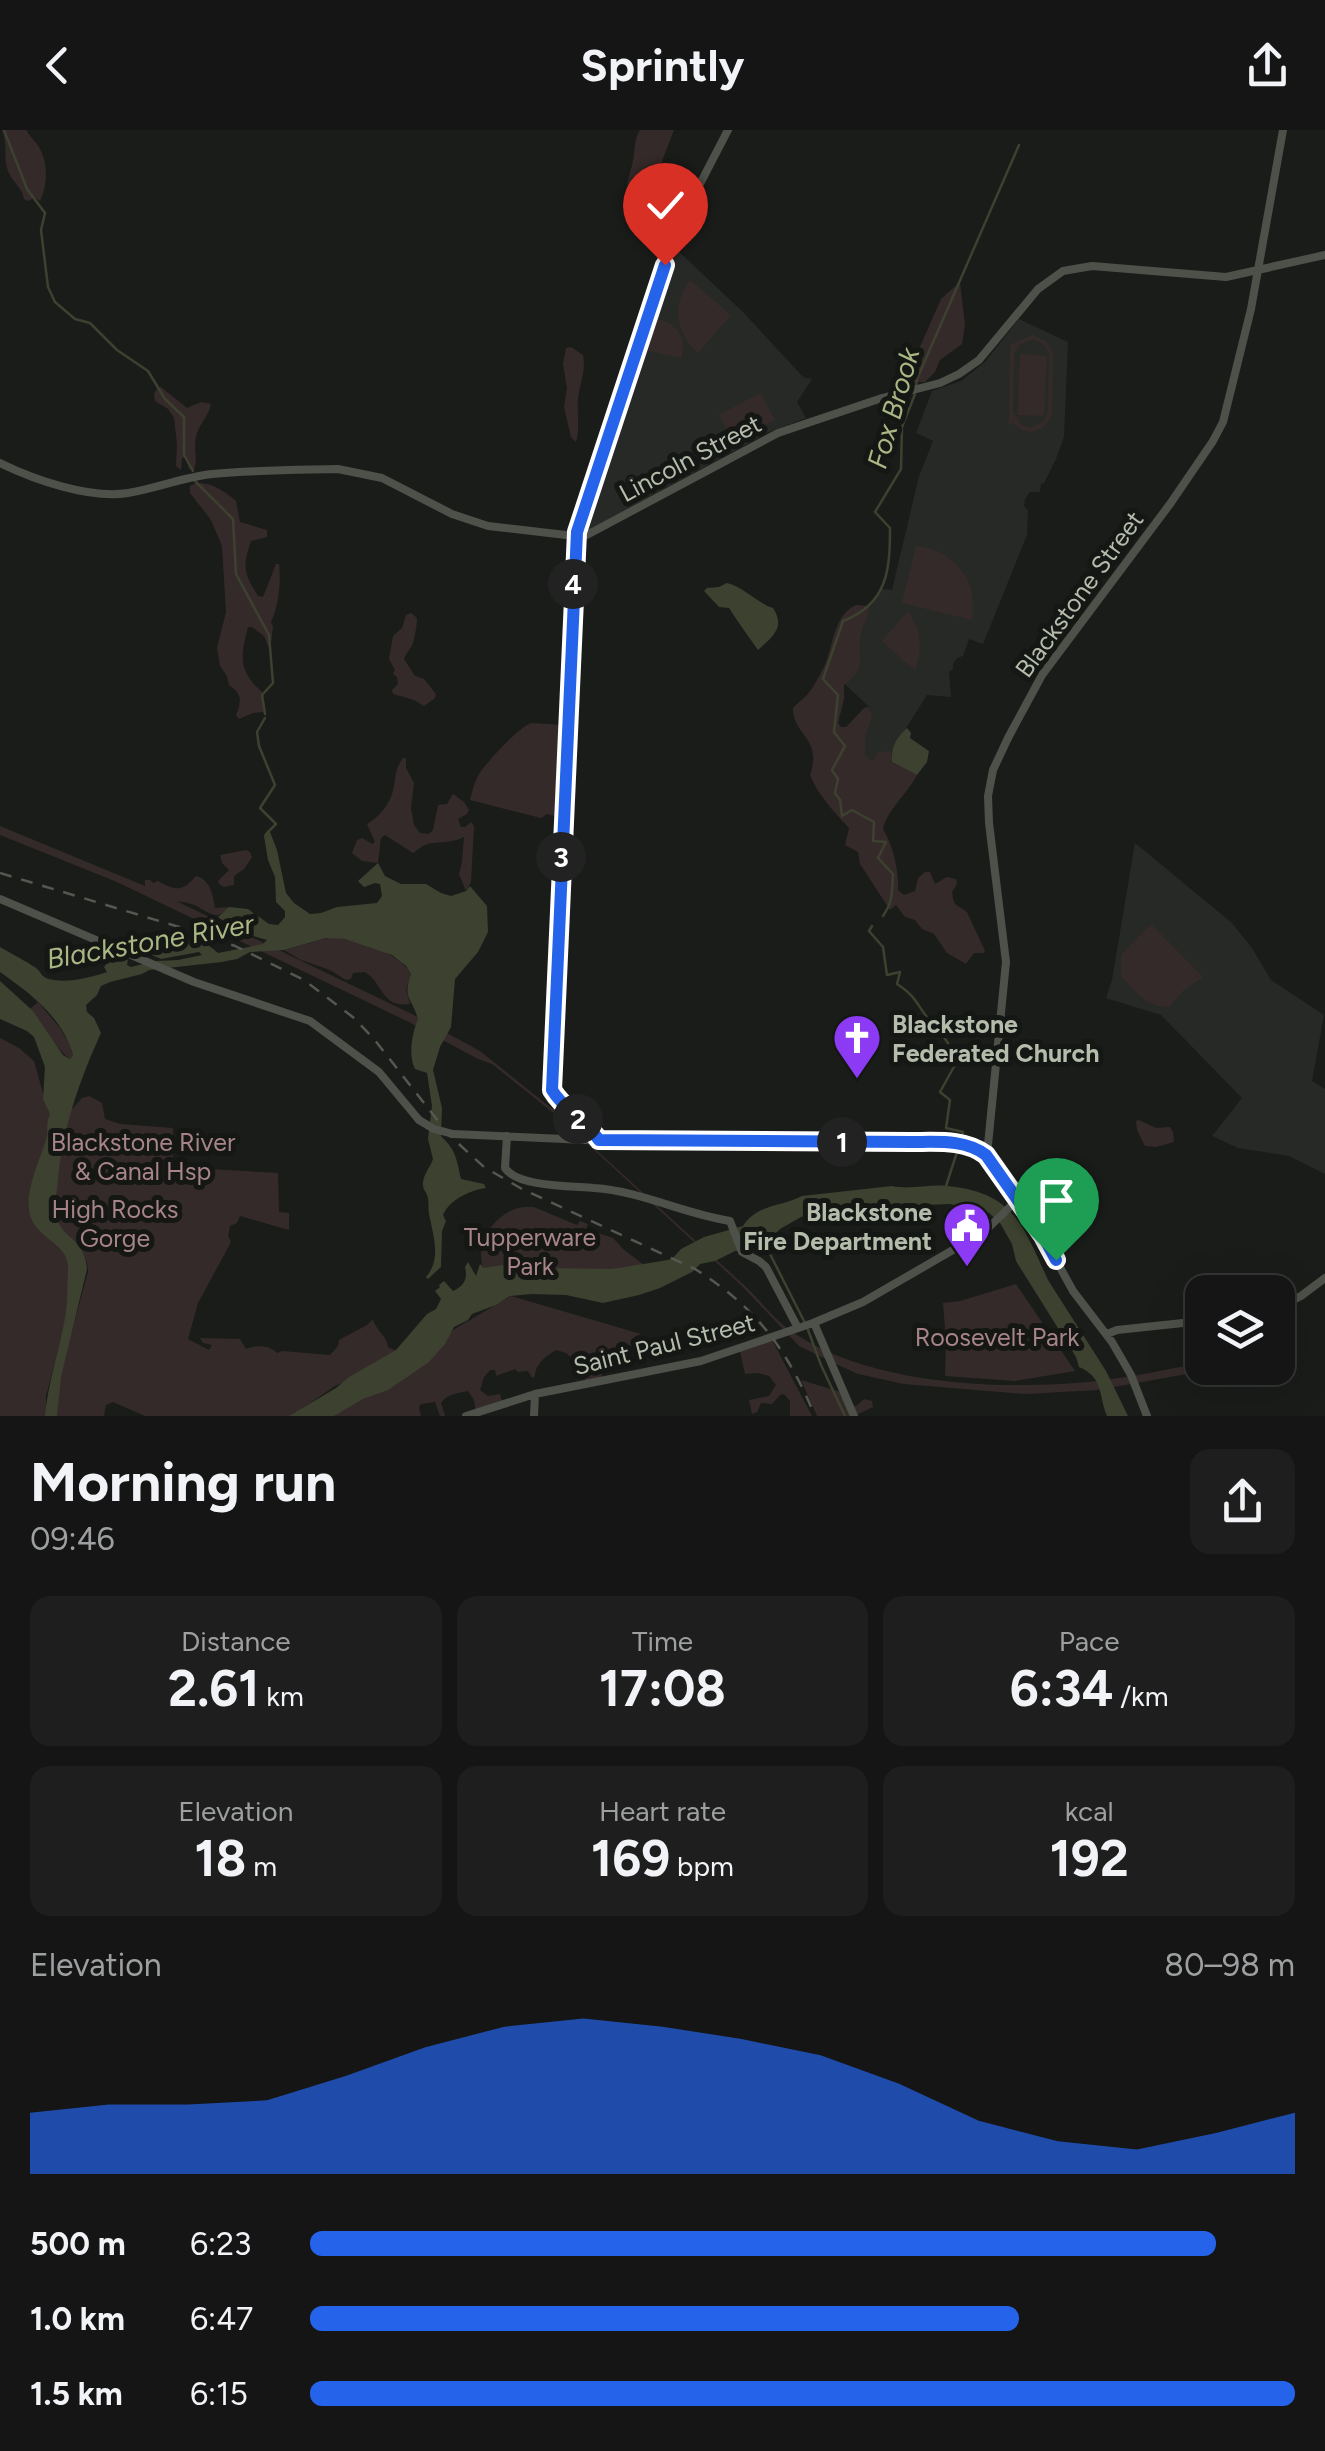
<!DOCTYPE html>
<html lang="en">
<head>
<meta charset="utf-8">
<style>
  :root { --surface:#141514; --page:#1d1e1d; --text:#f1f3f6; --muted:#9d9fa0; --line:#333434; --accent:#2563eb }
  body { margin:0; font-family:Figtree,sans-serif; background:var(--page); color:var(--text); height:100vh; display:flex; flex-direction:column; font-size:38px; white-space:nowrap }
  * { box-sizing:border-box; margin:0 }
  p { font-size:32px; color:var(--muted) }
  .icon { flex:none; width:55px; height:55px; fill:none; stroke:currentColor; stroke-width:2; stroke-linecap:round; stroke-linejoin:round }
  .map { position:relative; height:1286px; overflow:hidden }
  .side { display:flex; flex-direction:column; background:var(--surface); flex:1 }
  .side>* { flex:none }
  .tools { position:absolute; left:1185px; top:1145px; display:grid; gap:20px }
  .tools a { display:grid; place-items:center; width:110px; height:110px; border-radius:20px; background:var(--surface); box-shadow:0 10px 40px #0002,0 0 0 2px var(--line); font-size:50px }
  .pin { position:absolute; display:grid; place-items:center; width:85px; height:85px; color:#fff; margin:-102px -42px; border-radius:50% 50% 50% 0; rotate:-45deg; box-shadow:0 0 10px #0007 }
  .pin .icon { rotate:45deg }
  .km { position:absolute; width:50px; height:50px; margin:-25px; border-radius:50%; background:#222; color:#fff; font-size:28px; line-height:50px; text-align:center }
  .round { display:grid; place-items:center; flex:none; width:105px; height:105px; border-radius:20px; background:var(--page) }
  .head { display:flex; align-items:center; justify-content:space-between; height:170px; padding:0 30px }
  h1 { font-size:55px; font-weight:700; line-height:75px }
  .stats { display:grid; grid-template-columns:repeat(3,1fr); gap:15px; height:170px; padding:10px 30px }
  .stats div { display:grid; align-content:center; border-radius:20px; background:var(--page); text-align:center }
  .stats b { font-size:50px; font-weight:700 }
  .stats small { font-size:28px; font-weight:400 }
  .stats p { font-size:28px }
  .chart { height:280px; padding:20px 30px }
  .chart p { display:flex; justify-content:space-between }
  .chart svg { width:100%; height:180px; margin-top:10px; fill:var(--accent); opacity:.7 }
  ul { padding:0 30px; list-style:none; font-size:32px }
  li { display:grid; grid-template-columns:160px 120px 1fr; align-items:center; height:75px }
  li i { height:25px; border-radius:12px; background:var(--accent) }
  header { display:flex; justify-content:space-between; align-items:center; height:130px; padding:0 30px; background:var(--surface); font-size:45px; font-weight:700 }
  .map>svg:first-child { display:block }
</style>
</head>
<body>
<header><svg class="icon" aria-label="back" viewBox="0 0 24 24"><path d="M15 5l-7 7 7 7"/></svg>Sprintly<svg class="icon" aria-label="share" viewBox="0 0 24 24"><path d="M12 15V3M7 8l5-5 5 5M5 13v7h14v-7"/></svg></header>
<div class="map">
<svg width="1325" height="1286" viewBox="0 0 1325 1286">
  <rect width="100%" height="100%" fill="#1a1c1a"/>
  <!-- built -->
  <path fill="#272926" d="M675 118 743 182 803 247 812 249 797 272 806 288 769 302 588 400 584 395 585 389Z
    M1019 189 1068 212 1064 307 1056 329 1044 353 1041 354 1040 362H1030L1025 369 1024 376 1028 380 1027 405 983 514 969 509 963 526 957 528 953 534V539L949 542 951 567 927 565 906 598 882 659 849 649 870 578 828 538 881 459 892 460 919 346 933 311 916 303 932 261 961 251 985 232Z
    M1135 713 1232 793 1252 818 1271 850 1324 885 1312 951 1325 959V1044L1289 1026 1238 1018 1212 1006 1242 968 1161 885 1106 868 1112 850Z"/>
  <!-- green -->
  <path fill="#352a2a" fill-rule="evenodd" d="M2 0H26C29 5 33 9 36 13 49 29 48 55 40 71L35 68 27 71 24 69C22 57 12 52 8 41 3 27 8 16 2 0Z
    M640 0H674L662 31 665 36 674 39 676 47 673 61 668 63 666 70H653L641 84C615 66 632 47 634 24 635 14 635 9 640 0Z
    M690 150 731 185 698 223C675 202 672 175 690 150Z
    M960 152 965 195 962 214 940 230 935 242 925 252H913L911 250 919 219 941 169Z
    M657 189C678 193 687 208 681 228L648 221Z
    M1032 205 1047 212 1053 225 1052 284 1045 296C1034 304 1023 303 1013 293L1009 294 1010 215ZM1034 209 1044 215 1049 223 1048 282 1043 292 1030 298 1020 294 1013 282 1014 223 1020 214Z
    M571 217 583 225C586 241 580 253 578 268 577 283 580 299 576 312L571 307 564 277 567 258 563 234 566 218Z
    M1020 224 1047 226 1044 286 1018 285Z
    M158 257H161L187 278 201 272 211 274C208 288 198 295 196 307 193 320 199 329 193 342L189 338 186 327 182 328 181 340 176 336 177 314 174 288 168 279 155 271 154 264Z
    M760 263 775 290 734 312 719 285Z
    M196 353C212 352 224 361 236 371L240 392 267 400V407L251 411C242 437 244 444 258 466L263 467 276 434H279C281 452 279 475 271 492L273 497 270 521 264 506 252 497H248C240 528 238 541 264 564 262 570 265 576 263 582L253 583 239 589 236 585C242 570 242 564 229 555L227 546 220 536 217 518 226 482 222 416 211 390 190 363V356Z
    M916 416C955 420 979 451 972 490L902 473Z
    M856 475 869 476C868 487 865 491 862 500 853 525 872 535 844 555V569L838 593 841 597H846L864 578 869 577 872 586 865 607V625L870 630 873 631 878 622 891 621 892 632 917 645C908 663 887 680 883 699 893 716 899 740 898 760L904 765 915 761 918 748 925 742H930L935 754 947 747 956 749 957 754 952 762 953 769 955 774 967 782 985 821 983 823H974L966 834 947 823 934 804 922 799 915 790 905 787 896 775 890 780 860 734 858 722 845 715 849 698C834 682 818 665 810 645 823 608 793 606 793 578 796 574 801 571 805 567 812 560 818 548 823 539 834 518 832 486 856 475Z
    M908 481C921 500 923 519 915 541L882 511Z
    M411 483 417 488C417 495 415 506 413 513 411 519 406 522 404 529L415 546 424 549 436 564 435 568 424 576 414 570 393 564 392 560 398 554 397 547 393 544 395 540 389 529 393 506 402 498 406 485Z
    M531 593 563 595 559 687 547 684 541 688 470 670C472 662 474 653 478 646 485 633 518 598 531 593Z
    M403 628H406V638L414 653 411 678 414 695 420 703 429 704 433 700 438 675 447 674 453 664 464 672 469 680 467 684 458 689 461 697H465L471 692 474 696 471 752 466 761 459 744 462 732 464 707C454 712 444 712 433 713 425 713 419 719 413 723L385 705 381 708 378 733 362 731 352 723 357 710 362 708 372 714 375 712 367 694C379 687 390 674 393 661 396 648 394 640 403 628Z
    M0 696 145 756V750H150L153 753 158 751C176 761 182 762 196 746 210 749 213 765 215 778L229 777C217 790 213 785 200 778 193 773 182 772 176 771L412 884 480 921 551 978 559 979 571 990V997C629 1050 687 1103 745 1156 760 1170 772 1187 788 1199 866 1256 1004 1261 1097 1251 1133 1247 1168 1239 1202 1233V1238H1221L1097 1260 1025 1264 904 1254 858 1244 836 1234 799 1216 743 1157 556 985 492 934 478 929 409 892 117 752 0 705Z
    M246 720 250 722 252 727 244 739 234 746V755L224 757 219 754 218 751 229 740 222 733 220 725Z
    M1151 794 1203 847 1184 860 1169 877C1148 878 1135 861 1121 846V825Z
    M331 807C356 810 398 821 411 844L406 859 410 874C381 878 384 854 365 842L353 843 351 849 346 850 330 840 301 830 284 820Z
    M38 872 60 898 70 915 73 925 70 929C57 920 42 893 30 879Z
    M0 908 19 918 34 931 46 974 55 988 35 1056 64 1114 79 1138 46 1266V1286H0Z
    M89 966 102 973 105 989 120 994 173 998V1037L278 1043 279 1082 289 1083V1100L240 1086 237 1093 230 1096 228 1106 231 1112 198 1173 188 1209 209 1220 212 1215 203 1213 200 1208 240 1209 246 1219C256 1215 269 1215 277 1223L282 1221 330 1225 338 1216 339 1210 367 1195 373 1189C375 1200 387 1205 388 1217L394 1220 404 1219 381 1236 335 1256 291 1286H145L113 1272 106 1275 104 1286H54L59 1248 88 1142C88 1119 72 1110 55 1098L52 1069 59 986 73 978 82 968Z
    M1139 990 1156 998 1170 997 1173 1002 1174 1012 1156 1017 1145 1016 1137 1000 1136 991Z
    M524 1077H534L577 1095 580 1091 588 1094 586 1099 613 1108 623 1119 648 1138 490 1149C488 1146 483 1138 482 1134 476 1108 499 1080 524 1077Z
    M1016 1154 1075 1241 1015 1251 945 1246 946 1211 943 1173 960 1171Z
    M511 1166 641 1204 635 1206 634 1220 630 1221 628 1225 600 1232 602 1248 585 1251 581 1231H575L566 1223 556 1220C546 1227 536 1232 535 1246L532 1248 528 1241 518 1242 515 1239 496 1246 495 1240H490L484 1247 480 1260 488 1266 500 1264 503 1274 480 1282 481 1286H465L476 1282 474 1270 468 1261C458 1263 447 1264 441 1273L445 1286H440L435 1272 421 1274 419 1277 421 1286H329L369 1266 438 1218 453 1200Z
    M771 1208 812 1286H790V1271L784 1264 780 1265 772 1274 761 1273 757 1282 752 1284 749 1270 769 1266 776 1255 769 1246 758 1243 745 1244 740 1221Z
    M801 1250 844 1263 850 1276H856L864 1269 872 1271 873 1277 854 1286H817Z"/>
  <!-- water -->
  <path fill="#3d412f" d="M727 453C744 457 757 473 773 478 786 498 772 507 758 520 748 506 738 492 729 478L719 477 704 461 707 458 719 457Z
    M907 598 911 603 910 608 929 621 927 632 917 645 892 632C891 617 896 608 907 598Z
    M270 702 277 720 286 763 294 773 310 784 321 783 337 777 377 773 382 766 380 754 375 753 364 757 358 751 378 733 385 746 401 754H426L441 763 451 766 466 761 470 756 487 776 488 802 478 822 455 849 451 897 440 917 433 940 442 978 441 1006C457 1022 456 1028 461 1049L484 1054 486 1058C471 1060 450 1069 443 1085L446 1091 442 1101 441 1137 428 1149 426 1147C442 1129 433 1105 429 1084 428 1079 429 1073 428 1068 425 1057 423 1063 423 1052 424 1043 430 1038 433 1029L428 1009 432 976 427 943 415 939C408 926 412 903 418 889 412 868 402 868 411 844L406 836 392 825 345 809 326 808 284 820 250 822 237 829 222 832 149 840 142 844 110 852 101 856 97 865 86 875 87 882 94 888 101 903C80 949 62 1000 58 1050 57 1064 53 1074 57 1088 63 1110 85 1108 87 1139L61 1247 57 1286H45C48 1252 59 1221 65 1188 68 1173 67 1158 68 1142 71 1114 39 1110 31 1088 22 1064 41 1029 47 1006 48 998 46 992 50 984L43 969 45 937 34 907 27 901 0 889V851L33 881 63 925 70 929 73 925C63 888 30 863 0 842V817C12 824 26 831 36 838 43 844 40 846 49 849 66 854 92 847 107 842L104 837 107 833 123 827 128 829 127 835 131 837 156 831 178 830 202 825 199 822 161 829 150 824C170 800 197 804 218 823L263 814 267 810 239 802 218 787 229 777 248 779 269 794 278 795 285 787V781L276 772 275 747 268 730 264 706 265 703Z
    M892 1056C910 1060 929 1054 947 1056 1014 1062 1023 1096 1048 1150L1106 1241 1128 1286H1107C1098 1264 1104 1248 1079 1237L1076 1227 1016 1131 1012 1114 1000 1093 989 1083 977 1080 950 1074 923 1075 883 1080H823L801 1087 780 1099 769 1110 753 1120 735 1121 715 1131 700 1134 692 1142 660 1158 639 1165 603 1173 566 1165 532 1164 510 1166 496 1175 472 1184 468 1190 454 1197 445 1214 429 1232 388 1260 363 1269 334 1286H289L336 1258 349 1247 396 1220 427 1184 436 1179 441 1169 435 1161 440 1157 439 1155 444 1151 453 1161C464 1156 468 1149 465 1137L468 1132 476 1146 480 1134 484 1138 516 1133 535 1141 542 1138 612 1139 662 1131 672 1129 681 1119 704 1107 743 1096C757 1074 781 1077 802 1066Z"/>
  <g fill="none" stroke-linecap="round" stroke-linejoin="round">
    <!-- stream -->
    <path stroke="#3d412f" stroke-width="2.5" d="M4 0 27 59 45 83 41 100 48 157 55 172 75 189 90 193 117 220 148 241 165 269 184 287V325L193 341
      M916 256 917 249 1019 15
      M195 351 233 389 236 444 269 505 273 553 262 565 265 584
      M265 588 257 602 259 616 275 655 260 678 276 694 267 703 268 706
      M883 786C893 772 892 761 893 744L878 728 886 712 873 711 874 692 852 680 842 686 840 670 835 663 838 649 832 640 845 616 834 602 838 565 823 549 843 491C888 474 890 439 890 398L875 382 901 339 902 297 915 264
      M872 796 869 801 883 817 887 845 900 842 897 854C917 867 916 874 930 891 944 908 950 911 956 933L940 962 950 970 946 998 963 1002 961 1008
      M946 1056 958 1019
      M760 1113 770 1124 805 1193
      M808 1200 821 1235 845 1286"/>
    <!-- secondary -->
    <path stroke="#4d5149" stroke-width="8" d="M0 333C35 350 89 369 128 363 157 358 184 347 212 344 254 340 296 340 338 339L382 348 452 384 488 396 583 407 778 303 882 268 940 253 959 244 979 230 1038 159 1063 141 1092 136 1226 147 1325 125
      M0 769 194 852 310 891 379 942 419 990
      M453 1004 630 1012 952 1013 974 1017 987 1025 1045 1110 1073 1161 1112 1212 1131 1245 1147 1286
      M507 1006 505 1038C517 1057 572 1056 594 1058 641 1061 684 1084 730 1091L742 1122 759 1131 766 1137 798 1198
      M599 1010C586 990 556 978 551 954L576 408 592 353 669 122 687 79 728 0
      M987 1025 1006 832 989 693 988 666 993 640 1008 608 1042 545 1170 374 1213 311 1223 292 1251 179 1283 0
      M1278 1178 1301 1166 1325 1148
      M814 1193 854 1286
      M1107 1204 1117 1200 1202 1191
      M466 1286 535 1264 701 1231 813 1193 863 1172 984 1102 1017 1070
      M534 1286 535 1264"/>
    <!-- rail -->
    <path stroke="#545850" stroke-width="2.5" stroke-dasharray="12 10" stroke-linecap="butt" d="M0 743 199 803 235 816 304 850 354 888 374 909 449 1005 484 1037 522 1059 695 1139C757 1178 787 1219 815 1286"/>
    <!-- secondary-bridge -->
    <path stroke="#4d5149" stroke-width="8" d="M419 990 434 999 453 1004"/>
  </g>
  <g fill="none" stroke-linecap="round" stroke-linejoin="round">
    <!-- route casing -->
    <g stroke="#fff" stroke-width="20">
      <path id="route" d="M665 135 577 402 552 960C564 980 586 991 599 1010L911 1012C937 1012 965 1009 986 1025L1043 1106 1056 1130"/>
    </g>
    <!-- route -->
    <use href="#route" stroke="#2563eb" stroke-width="12"/>
  </g>
  <!-- icons -->
  <defs>
    <g id="church-pin" transform="scale(2.5)"><path d="M0 17L-7.5 6A9.5 9.5 0 1 1 7.5 6Z" fill="#8c3af4" stroke="#151715"/><path d="M-1.2-6h2.4v3.5h3.3v2.4h-3.3V6h-2.4V-.1h-3.3v-2.4h3.3Z" fill="#fff"/></g>
    <g id="civic-pin" transform="scale(2.5)"><path d="M0 17L-7.5 6A9.5 9.5 0 1 1 7.5 6Z" fill="#8c3af4" stroke="#151715"/><path d="M-.6-6.5H3V-4.5H.6V-3L4-1V1h2V6H-6V1h2V-1L-.6-3ZM-1.2 2.5V6h2.4V2.5Z" fill="#fff"/></g>
  </defs>
  <g fill-rule="evenodd">
    <use href="#church-pin" x="857" y="908"/>
    <use href="#civic-pin" x="967" y="1096"/>
  </g>
  <g text-anchor="middle" dominant-baseline="central" stroke-width="10" stroke-linejoin="round" paint-order="stroke">
    <!-- street labels -->
    <g font-size="25" fill="#b5bcac" stroke="#151715">
      <text transform="translate(690 328) rotate(-28)">Lincoln Street</text>
      <text transform="translate(1079 464) rotate(-54)">Blackstone Street</text>
      <text transform="translate(664 1214) rotate(-14)">Saint Paul Street</text>
    </g>
    <!-- poi labels -->
    <g font-size="25" font-weight="bold" fill="#b5bcac" stroke="#151715" text-anchor="start">
      <text x="892" y="894">Blackstone<tspan x="892" dy="29">Federated Church</tspan></text>
      <text x="932" y="1082" text-anchor="end">Blackstone<tspan x="932" dy="29">Fire Department</tspan></text>
    </g>
    <!-- park labels -->
    <g font-size="25" fill="#a78489" stroke="#151715">
      <text x="143" y="1012">Blackstone River<tspan x="143" dy="29">&amp; Canal Hsp</tspan></text>
      <text x="115" y="1079">High Rocks<tspan x="115" dy="29">Gorge</tspan></text>
      <text x="530" y="1107">Tupperware<tspan x="530" dy="29">Park</tspan></text>
      <text x="997" y="1207">Roosevelt Park</text>
    </g>
    <!-- water labels -->
    <g font-size="28" font-style="italic" fill="#aab684" stroke="#151715">
      <text transform="translate(893 278) rotate(-74)">Fox Brook</text>
      <text transform="translate(150 811) rotate(-10)">Blackstone River</text>
    </g>
  </g>
</svg>
<div class="tools">
<a><svg class="icon" aria-label="layers" viewBox="0 0 24 24"><path d="M12 4l9 5-9 5-9-5zM3 14l9 5 9-5"/></svg></a>
</div>
<div class="pin" style="left:1056px;top:1130px;background:#1e9e55"><svg class="icon" aria-label="arrive" viewBox="0 0 24 24"><path d="M6 21V4h12l-3 4 3 4H6"/></svg></div>
<div class="pin" style="left:665px;top:135px;background:#d93025"><svg class="icon" aria-label="check" viewBox="0 0 24 24"><path d="M5 12l5 5 9-10"/></svg></div>
<b class="km" style="left:842px;top:1012px">1</b>
<b class="km" style="left:578px;top:989px">2</b>
<b class="km" style="left:561px;top:727px">3</b>
<b class="km" style="left:573px;top:454px">4</b>
</div>
<section class="side">
<div class="head"><div><h1>Morning run</h1><p>09:46</p></div><a class="round"><svg class="icon" aria-label="share" viewBox="0 0 24 24"><path d="M12 15V3M7 8l5-5 5 5M5 13v7h14v-7"/></svg></a></div>
<div class="stats">
<div><p>Distance</p><b>2.61<small> km</small></b></div>
<div><p>Time</p><b>17:08</b></div>
<div><p>Pace</p><b>6:34<small> /km</small></b></div>
</div>
<div class="stats">
<div><p>Elevation</p><b>18<small> m</small></b></div>
<div><p>Heart rate</p><b>169<small> bpm</small></b></div>
<div><p>kcal</p><b>192</b></div>
</div>
<div class="chart"><p><span>Elevation</span>80–98 m</p>
<svg viewBox="0 0 160 44" preserveAspectRatio="none"><path d="M0 44V29L10 27L20 27L30 26L40 20L50 13L60 8L70 6L80 8L90 11L100 15L110 22L120 31L130 36L140 38L150 34L160 29V44z"/></svg>
</div>
<ul>
<li><b>500 m</b>6:23<i style="width:92%"></i></li>
<li><b>1.0 km</b>6:47<i style="width:72%"></i></li>
<li><b>1.5 km</b>6:15<i style="width:100%"></i></li>
</ul>
</section>
</body>
</html>
